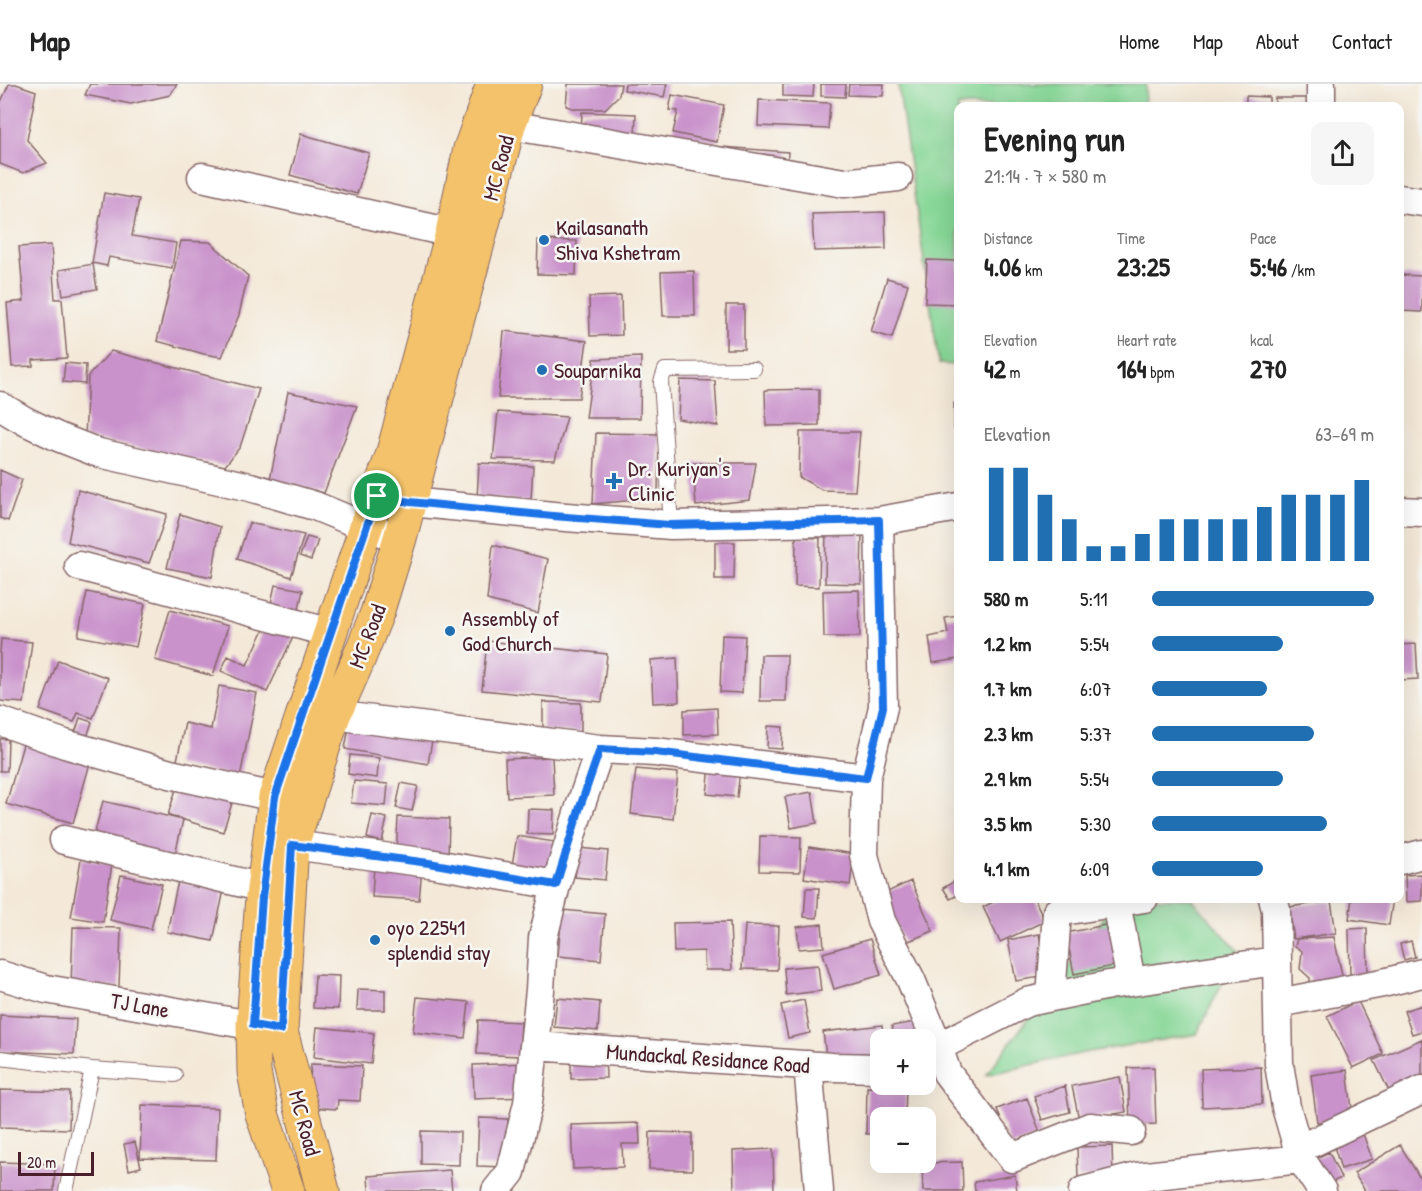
<!DOCTYPE html>
<html lang="en">
<head>
<meta charset="utf-8">
<style>
  :root { --surface:#fff; --page:#f6f6f6; --text:#222; --muted:#767676; --line:#e0e0e0; --accent:#1f6fb2 }
  body { margin:0; font-family:"Patrick Hand",sans-serif; background:var(--page); color:var(--text); height:100vh; display:flex; flex-direction:column; font-size:22px; white-space:nowrap }
  * { box-sizing:border-box; margin:0 }
  p { font-size:20px; color:var(--muted) }
  .icon { flex:none; width:33px; height:33px; fill:none; stroke:currentColor; stroke-width:2; stroke-linecap:round; stroke-linejoin:round }
  .map { position:relative; flex:1; overflow:hidden }
  .details { position:absolute; left:954px; top:18px; width:450px; height:801px; display:flex; flex-direction:column; background:var(--surface); border-radius:12px; box-shadow:0 6px 24px #0002 }
  .details>* { flex:none }
  .tools { position:absolute; left:870px; top:945px; display:grid; gap:12px }
  .tools a { display:grid; place-items:center; width:66px; height:66px; border-radius:12px; background:var(--surface); box-shadow:0 6px 24px #0002; font-size:30px }
  .scale { position:absolute; left:18px; bottom:15px; width:76px; box-sizing:border-box; padding-left:6px; border:3px solid #4a1f2b; border-top:0; font-size:16px; line-height:21px; white-space:nowrap; color:#4a1f2b; -webkit-text-stroke:4px #f6f6f2; paint-order:stroke }
  .pin { position:absolute; display:grid; place-items:center; width:51px; height:51px; color:#fff; margin:-26px; border:3px solid #fff; border-radius:50%; box-shadow:0 2px 6px #0007 }
  .round { display:grid; place-items:center; flex:none; width:63px; height:63px; border-radius:12px; background:var(--page) }
  .headline { display:flex; align-items:center; justify-content:space-between; height:102px; padding:0 30px }
  h1 { font-size:33px; font-weight:800; line-height:45px }
  .figures { display:grid; grid-template-columns:repeat(3,1fr); gap:9px; height:102px; padding:6px 30px }
  .figures div { display:grid; align-content:center }
  .figures b { font-size:26px; font-weight:800 }
  .figures small { font-size:16px; font-weight:400 }
  .figures p { font-size:16px }
  .chart { height:168px; padding:12px 30px }
  .chart p { display:flex; justify-content:space-between }
  .chart svg { width:100%; height:108px; margin-top:6px; stroke:var(--accent); stroke-width:6 }
  ul { padding:0 30px; list-style:none; font-size:20px }
  li { display:grid; grid-template-columns:96px 72px 1fr; align-items:center; height:45px }
  li i { height:15px; border-radius:8px; background:var(--accent) }
  header { display:flex; align-items:center; gap:36px; box-sizing:border-box; height:84px; padding:0 30px; background:var(--surface); border-bottom:2px solid var(--line) }
  header strong { font-size:28px }
  nav { display:flex; gap:33px; margin-inline-start:auto; font-size:21px }
  .map>svg:first-child { display:block }
</style>
</head>
<body>
<header>
<strong>Map</strong>
<nav><a>Home</a><a>Map</a><a>About</a><a>Contact</a></nav>
</header>
<div class="map">
<svg width="1422" height="1107" viewBox="0 0 1422 1107">
  <rect width="100%" height="100%" fill="#f6f6f2"/>
  <filter id="ink" filterUnits="userSpaceOnUse"><feTurbulence type="fractalNoise" baseFrequency=".0167" numOctaves="2"/><feDisplacementMap in="SourceGraphic" scale="12" xChannelSelector="R" yChannelSelector="G"/><feConvolveMatrix kernelMatrix="1 2 1 2 8 2 1 2 1" color-interpolation-filters="sRGB"/></filter>
  <filter id="wash" filterUnits="userSpaceOnUse"><feTurbulence type="fractalNoise" baseFrequency=".008" numOctaves="4" result="noise"/><feDisplacementMap in="SourceGraphic" scale="24" xChannelSelector="R" yChannelSelector="G"/><feGaussianBlur stdDeviation="1.35" result="paint"/><feColorMatrix in="noise" values="0 0 0 0 0 0 0 0 0 0 0 0 0 0 0 0 0 1.4 0 .05"/><feComposite in="paint" operator="in"/></filter>
  <g filter="url(#wash)">
    <rect width="100%" height="100%" fill="#f4e9d8"/>
    <!-- green -->
    <path fill="#87d797" stroke="#687b61" stroke-width="1.5" d="M898 0H1146L1144 22H958V281L939 280Z
      M1119 814 1192 815 1238 867 1197 950 1083 969 986 991Z"/>
    <g id="blocks">
      <!-- building -->
      <path fill="#c992cb" d="M9 0H16L36 7 27 56 47 79 23 89 0 80V20Z
        M90 0H177L170 11 131 20 85 11Z
        M568 0H621L619 11 605 25H576L566 22Z
        M625 0H667L664 13 624 6Z
        M783 0H814L813 13 783 12Z
        M821 0H846L845 13 821 12Z
        M849 0H884L883 12 848 11Z
        M672 11 724 21 717 58 673 49 678 27 669 26Z
        M1246 12 1269 13V22H1246Z
        M1275 14H1314V22H1275Z
        M759 16 830 19 828 45 758 42Z
        M582 28 636 30 635 51 581 49Z
        M301 50 369 69 357 110 290 91Z
        M722 63 788 68 787 90 720 85Z
        M104 109 139 115 132 152 176 159 172 184 109 173 107 182 92 179Z
        M885 128 886 165 814 167 812 130Z
        M538 156 577 157 576 191 537 190Z
        M181 157 210 158 248 192 239 231 222 273 204 270 157 257Z
        M51 161 55 215H62L67 274 33 276V282L12 283 7 219 24 217 19 163Z
        M927 176 958 177V220L925 219Z
        M93 180 97 205 63 211 59 186Z
        M694 187 695 232H663L661 188Z
        M1400 191 1422 192V228L1400 227Z
        M887 194 908 200 892 254 871 248Z
        M621 212 622 251 590 252 589 213Z
        M726 221H744V265H726Z
        M504 247 587 257 579 314H498Z
        M111 267 259 305 240 363 225 382 85 353 88 292Z
        M641 273 640 334H586L594 275Z
        M65 279 86 281 85 300 63 298Z
        M680 296 715 297 718 342 678 335Z
        M819 305V341L766 342 765 306Z
        M288 308 357 322 324 409 270 395Z
        M954 319H958V345H954Z
        M498 328 567 333 555 376 493 375Z
        M800 348H860L855 407 822 406 799 393Z
        M596 349 659 350 658 414 593 420Z
        M479 379 533 382 531 417 477 414Z
        M693 379H756L750 416 696 422Z
        M0 386 22 396 8 437 0 434Z
        M78 406 167 430 149 479 68 458Z
        M180 430 220 443 212 493 167 484Z
        M249 439 304 451 291 493 237 475Z
        M826 442 862 443 861 500 825 499Z
        M307 453 318 456 311 476 300 472Z
        M796 453 820 454 819 503 795 502Z
        M715 458H735L734 495H715Z
        M493 461 548 475 538 529 487 516Z
        M275 501 303 506 297 534 269 528Z
        M859 506 860 553H824L823 507Z
        M87 508 145 520 136 563 78 552Z
        M170 526 228 542 213 592 155 576Z
        M958 532V575L933 579 929 553 948 549 945 534Z
        M267 539 294 551 267 608 221 587 228 572 247 581Z
        M722 551 745 552 742 609 720 608Z
        M1 555 32 558 24 619 0 617V569Z
        M487 557 607 570 602 618 482 606Z
        M1416 560 1418 595 1400 596V561Z
        M761 571H787L786 617H760Z
        M677 574 679 618 653 619 651 576Z
        M58 576 108 594 93 634 78 629 74 638 40 626Z
        M219 602 257 609 240 693 176 681 185 639 211 645Z
        M543 618 581 619V648L543 647Z
        M717 624 718 650 684 651V626Z
        M80 634 92 638 86 656 74 652Z
        M350 637 433 651 428 680 345 665Z
        M768 642 783 643 782 665 767 664Z
        M0 655H8L7 687H0Z
        M24 657 91 676 73 739 6 720Z
        M350 671 379 674 377 694 348 690Z
        M552 673 554 711 507 713 505 675Z
        M711 673 741 677 737 713 707 710Z
        M636 685 678 689 673 735 631 730Z
        M354 697 388 700 386 722 351 719Z
        M178 699 233 716 223 748 168 731Z
        M401 699 418 702 412 727 396 724Z
        M812 708 817 739 791 744 785 713Z
        M103 717 183 736 174 775 93 755Z
        M528 725 554 726 553 751 527 750Z
        M372 731 387 734 382 758 367 754Z
        M398 733 449 735 448 773 396 771Z
        M517 752 561 759 556 794 511 787Z
        M760 752 801 753 800 788 759 787Z
        M809 763 854 770 850 801 804 794Z
        M579 764 608 767 605 796 575 793Z
        M81 775 112 780 103 838 71 833Z
        M374 781 422 785 419 816 372 813Z
        M1422 790V817L1406 818 1405 791Z
        M121 791 162 800 151 845 110 836Z
        M958 795V811L950 815 943 804Z
        M178 797 224 806 213 857 167 848Z
        M911 797 933 847 904 859 883 810Z
        M806 804H819L817 834 804 833Z
        M1001 814H1034L1045 837 1000 858 983 823Z
        M1352 814H1393L1389 841 1349 835Z
        M1331 817 1336 849 1294 855 1289 823Z
        M562 826 605 830 601 876 558 872Z
        M730 838 732 886H705L704 867 674 868 673 839Z
        M1115 839 1123 880 1074 890 1066 849Z
        M822 840 824 863 799 865 797 843Z
        M745 841 779 842 777 886 742 885Z
        M73 843 121 844 119 903 71 902Z
        M1367 844 1368 892H1350L1349 845Z
        M1039 850 1047 892 1016 897 1008 856Z
        M1334 853 1343 896 1310 903V894L1300 885 1302 867 1295 862 1297 855Z
        M870 855 881 891 834 905 823 869Z
        M1411 857 1415 873 1404 876 1400 860Z
        M818 881 821 907 786 911 784 884Z
        M315 891 339 892 338 925 313 924Z
        M358 905 385 906V926H357Z
        M417 913 469 918 465 954 413 948Z
        M557 914 600 918 598 947 554 943Z
        M804 916 810 949 788 954 781 921Z
        M1358 917 1383 970 1353 984 1327 932Z
        M1422 921V947L1412 950 1404 927Z
        M0 931 76 935 74 970 0 967Z
        M478 936 521 938 519 972 477 970Z
        M915 938 918 956H894L892 942Z
        M882 941 884 956H880V974L827 980 823 948Z
        M317 943 374 949 371 980 314 973Z
        M1422 955V993L1389 1007 1374 976Z
        M605 969 606 994 571 995V970Z
        M524 979 525 1013 474 1015 473 981Z
        M311 980 362 982 360 1017 338 1016 337 1025 308 1023Z
        M1154 983 1156 1040 1130 1041 1128 984Z
        M1261 983 1262 1020 1202 1023 1201 985Z
        M1347 986 1353 1033 1317 1038 1311 991Z
        M1120 993 1126 1028 1079 1036 1072 1002Z
        M1065 1002 1070 1028 1042 1036 1034 1012Z
        M867 1003 906 1004 905 1034H880V1050H866Z
        M0 1006 70 1008 69 1045 0 1043Z
        M1027 1014 1041 1051 1011 1062 997 1025Z
        M142 1021 218 1024 216 1076 140 1074Z
        M479 1034 508 1035 506 1083 477 1082Z
        M639 1039 640 1060H622L623 1083 573 1085 571 1041Z
        M421 1047 460 1048 459 1081 421 1080Z
        M1362 1047 1372 1075 1341 1085 1332 1056Z
        M650 1048 692 1049V1086L649 1085Z
        M135 1058 141 1083 129 1086 124 1060Z
        M1400 1061 1422 1097V1104L1418 1107H1365L1354 1089Z
        M1112 1062 1113 1092 1078 1094 1077 1063Z
        M773 1065 774 1107H734L733 1067Z
        M1329 1068 1341 1094 1324 1102 1312 1076Z
        M0 1078 55 1080 54 1107H0Z
        M962 1078 963 1107H923L922 1079Z
        M450 1086 452 1107H369L368 1092Z
        M1015 1091 1017 1107H975L974 1098Z"/>
    </g>
  </g>
  <g filter="url(#ink)">
    <use href="#blocks" fill-opacity="0" stroke="#866668" stroke-width="1.5"/>
    <g fill="none" stroke-linecap="round" stroke-linejoin="round">
      <!-- service casing -->
      <g stroke="#866668" stroke-width="16">
        <path id="service" d="M671 441 661 298 665 286 754 285
          M0 974 92 985
          M66 1107 92 985 175 991"/>
      </g>
      <!-- minor casing -->
      <g stroke="#866668" stroke-width="31">
        <path id="minor" d="M1321 22V0
          M509 41 844 99 898 93
          M202 93 452 149
          M1400 115 1422 118
          M0 322 25 337 58 353 99 369 250 403 315 422 366 443 400 454
          M387 414 410 418 553 432 671 441 879 437 958 423
          M1400 427 1422 428
          M879 437 883 623 866 694 864 771 881 837 911 896 934 952 947 989 1012 1074 1090 1043 1131 1047
          M79 482 331 549
          M334 631 600 665 655 668 866 694
          M0 637 65 660 170 690 275 713
          M64 756 263 804
          M292 761 429 779 556 801
          M1400 776 1422 770
          M1273 814 1276 826 1279 980 1286 1023 1301 1075 1322 1107
          M1116 819 1131 897
          M0 891 46 905 273 945
          M1051 913 1057 828 1144 814
          M1278 919 1383 899 1422 889
          M535 962 832 983 880 984
          M938 963 1027 918 1109 901 1276 877
          M808 981 819 1107
          M1297 1066 1422 1006
          M496 1107 511 1088 528 1019 540 906 543 854 556 801 580 723 600 665
          M1083 1107 1137 1093 1301 1075"/>
      </g>
      <!-- primary casing -->
      <g stroke="#866668" stroke-width="35">
        <path id="primary" d="M288 1107 262 1030 254 988 253 941 262 813 275 713 366 443 392 372 452 149 470 65 493 0
          M323 1107 281 947 292 761 334 631 357 579 377 529 400 454 509 41 525 0"/>
      </g>
      <!-- service -->
      <use href="#service" stroke="#fff" stroke-width="14"/>
      <!-- minor -->
      <use href="#minor" stroke="#fff" stroke-width="28"/>
      <!-- primary -->
      <use href="#primary" stroke="#f3c26a" stroke-width="33"/>
    </g>
  </g>
  <g fill="none" stroke-linecap="round" stroke-linejoin="round" filter="url(#ink)">
    <!-- route casing -->
    <g stroke="#fff" stroke-width="12">
      <path id="route" d="M377 412 410 418 553 432 670 441 879 436 883 623 866 694 655 668 600 665 580 723 556 801 429 779 292 761 281 946 253 941 262 813 275 713Z"/>
    </g>
    <!-- route -->
    <use href="#route" stroke="#1a73e8" stroke-width="8"/>
  </g>
  <!-- markers -->
  <g fill="#1f6fb2" stroke="#f6f6f2" stroke-width="2">
    <circle cx="544" cy="156" r="6"/>
    <circle cx="542" cy="286" r="6"/>
    <path d="M611 388h6v6h6v6h-6v6h-6v-6h-6v-6h6z"/>
    <circle cx="450" cy="547" r="6"/>
    <circle cx="375" cy="856" r="6"/>
  </g>
  <g text-anchor="middle" dominant-baseline="central" stroke-width="5" stroke-linejoin="round" paint-order="stroke">
    <!-- street labels -->
    <g font-size="22" fill="#4a1f2b" stroke="#f6f6f2">
      <text transform="translate(498 84) rotate(-75)">MC Road</text>
      <text transform="translate(367 552) rotate(-69)">MC Road</text>
      <text transform="translate(140 921) rotate(10)">TJ Lane</text>
      <text transform="translate(708 974) rotate(4)">Mundackal Residance Road</text>
      <text transform="translate(305 1039) rotate(75)">MC Road</text>
    </g>
    <!-- poi labels -->
    <g font-size="22" fill="#4a1f2b" stroke="#f6f6f2" text-anchor="start">
      <text x="556" y="143">Kailasanath<tspan x="556" dy="25">Shiva Kshetram</tspan></text>
      <text x="554" y="286">Souparnika</text>
      <text x="628" y="384">Dr. Kuriyan's<tspan x="628" dy="25">Clinic</tspan></text>
      <text x="462" y="534">Assembly of<tspan x="462" dy="25">God Church</tspan></text>
      <text x="387" y="843">oyo 22541<tspan x="387" dy="25">splendid stay</tspan></text>
    </g>
  </g>
</svg>
<div class="tools">
<a>+</a>
<a>−</a>
</div>
<div class="scale">20 m</div>
<div class="pin" style="left:377px;top:412px;background:#1e9e55"><svg class="icon" aria-label="arrive" viewBox="0 0 24 24"><path d="M6 21V4h12l-3 4 3 4H6"/></svg></div>
<section class="details">
<div class="headline"><div><h1>Evening run</h1><p>21:14 · 7 × 580 m</p></div><a class="round"><svg class="icon" aria-label="share" viewBox="0 0 24 24"><path d="M12 15V3M7 8l5-5 5 5M5 13v7h14v-7"/></svg></a></div>
<div class="figures">
<div><p>Distance</p><b>4.06<small> km</small></b></div>
<div><p>Time</p><b>23:25</b></div>
<div><p>Pace</p><b>5:46<small> /km</small></b></div>
</div>
<div class="figures">
<div><p>Elevation</p><b>42<small> m</small></b></div>
<div><p>Heart rate</p><b>164<small> bpm</small></b></div>
<div><p>kcal</p><b>270</b></div>
</div>
<div class="chart"><p><span>Elevation</span>63–69 m</p>
<svg viewBox="0 0 160 44" preserveAspectRatio="none"><path d="M5 44V6M15 44V6M25 44V17M35 44V27M45 44V38M55 44V38M65 44V33M75 44V27M85 44V27M95 44V27M105 44V27M115 44V22M125 44V17M135 44V17M145 44V17M155 44V11"/></svg>
</div>
<ul>
<li><b>580 m</b>5:11<i style="width:100%"></i></li>
<li><b>1.2 km</b>5:54<i style="width:59%"></i></li>
<li><b>1.7 km</b>6:07<i style="width:52%"></i></li>
<li><b>2.3 km</b>5:37<i style="width:73%"></i></li>
<li><b>2.9 km</b>5:54<i style="width:59%"></i></li>
<li><b>3.5 km</b>5:30<i style="width:79%"></i></li>
<li><b>4.1 km</b>6:09<i style="width:50%"></i></li>
</ul>
</section>
</div>
</body>
</html>
